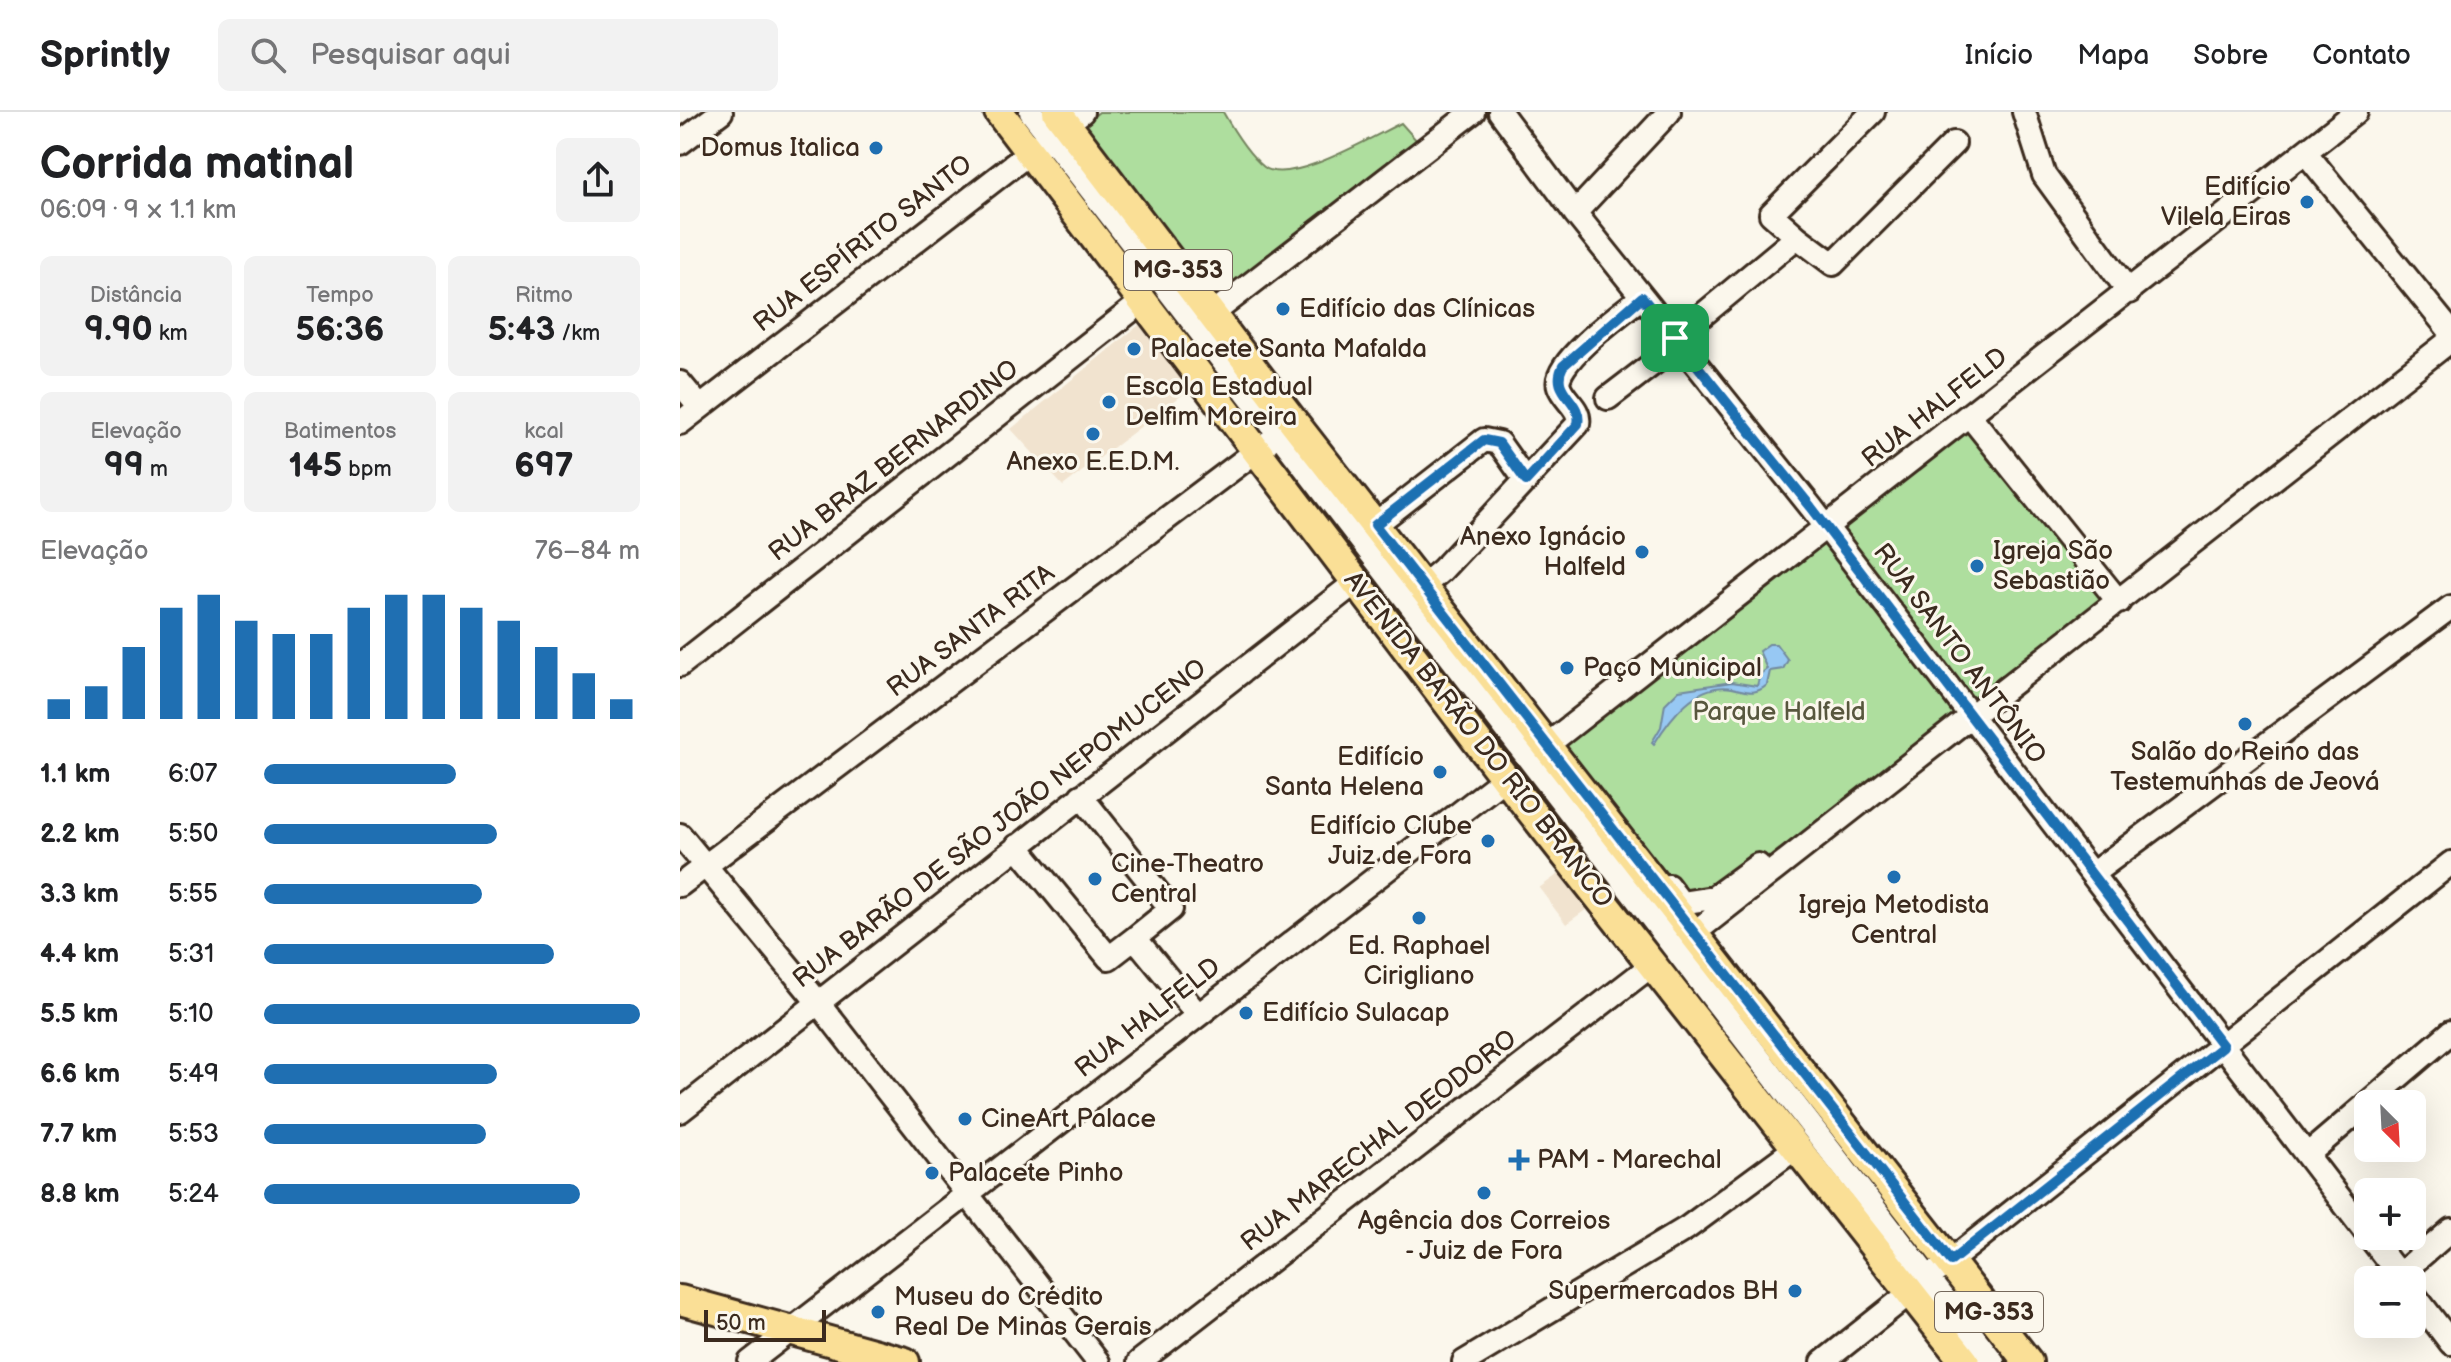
<!DOCTYPE html>
<html lang="pt">
<head>
<meta charset="utf-8">
<style>
  :root { --surface:#fff; --page:#f2f2f2; --text:#202124; --muted:#757577; --line:#e0e0e0; --accent:#1f6fb2 }
  body { margin:0; font-family:"Balsamiq Sans",sans-serif; background:var(--page); color:var(--text); height:100vh; display:flex; flex-direction:column; font-size:30px; white-space:nowrap }
  * { box-sizing:border-box; margin:0 }
  p { font-size:26px; color:var(--muted) }
  .icon { flex:none; width:44px; height:44px; fill:none; stroke:currentColor; stroke-width:2; stroke-linecap:round; stroke-linejoin:round }
  .map { position:relative; flex:1; overflow:hidden }
  .sheet { display:flex; flex-direction:column; background:var(--surface); width:680px }
  .sheet>* { flex:none }
  .needle { width:52px; rotate:156deg }
  .buttons { position:absolute; left:1674px; top:978px; display:grid; gap:16px }
  .buttons a { display:grid; place-items:center; width:72px; height:72px; border-radius:12px; background:var(--surface); box-shadow:0 8px 32px #0002; font-size:40px }
  .scale { position:absolute; left:24px; bottom:20px; width:122px; box-sizing:border-box; padding-left:8px; border:4px solid #3b2a1e; border-top:0; font-size:22px; line-height:28px; white-space:nowrap; color:#3b2a1e; -webkit-text-stroke:6px #fbf7ec; paint-order:stroke }
  .pin { position:absolute; display:grid; place-items:center; width:68px; height:68px; color:#fff; margin:-34px; border-radius:16px; box-shadow:0 4px 12px #0006 }
  .round { display:grid; place-items:center; flex:none; width:84px; height:84px; border-radius:12px; background:var(--page) }
  .head { display:flex; align-items:center; justify-content:space-between; height:136px; padding:0 40px }
  h1 { font-size:44px; font-weight:700; line-height:60px }
  .stats { display:grid; grid-template-columns:repeat(3,1fr); gap:12px; height:136px; padding:8px 40px }
  .stats div { display:grid; align-content:center; border-radius:12px; background:var(--page); text-align:center }
  .stats b { font-size:34px; font-weight:700 }
  .stats small { font-size:22px; font-weight:400 }
  .stats p { font-size:22px }
  .chart { height:224px; padding:16px 40px }
  .chart p { display:flex; justify-content:space-between }
  .chart svg { width:100%; height:144px; margin-top:8px; stroke:var(--accent); stroke-width:6 }
  ul { padding:0 40px; list-style:none; font-size:26px }
  li { display:grid; grid-template-columns:128px 96px 1fr; align-items:center; height:60px }
  li i { height:20px; border-radius:10px; background:var(--accent) }
  header { display:flex; align-items:center; gap:48px; box-sizing:border-box; height:112px; padding:0 40px; background:var(--surface); border-bottom:2px solid var(--line) }
  header strong { font-size:38px }
  nav { display:flex; gap:44px; margin-inline-start:auto; font-size:28px }
  .search { width:560px; height:72px; background:var(--page); display:flex; align-items:center; gap:20px; box-sizing:border-box; padding:0 28px; border-radius:12px; color:var(--muted); font-size:30px }
  main { display:flex; flex:1; min-height:0 }
  .map>svg:first-child { display:block }
</style>
</head>
<body>
<header>
<strong>Sprintly</strong>
<div class="search"><svg class="icon" aria-label="search" viewBox="0 0 24 24"><circle cx="10" cy="10" r="6"/><path d="M15 15l6 6"/></svg>Pesquisar aqui</div>
<nav><a>Início</a><a>Mapa</a><a>Sobre</a><a>Contato</a></nav>
</header>
<main>
<section class="sheet">
<div class="head"><div><h1>Corrida matinal</h1><p>06:09 · 9 × 1.1 km</p></div><a class="round"><svg class="icon" aria-label="share" viewBox="0 0 24 24"><path d="M12 15V3M7 8l5-5 5 5M5 13v7h14v-7"/></svg></a></div>
<div class="stats">
<div><p>Distância</p><b>9.90<small> km</small></b></div>
<div><p>Tempo</p><b>56:36</b></div>
<div><p>Ritmo</p><b>5:43<small> /km</small></b></div>
</div>
<div class="stats">
<div><p>Elevação</p><b>99<small> m</small></b></div>
<div><p>Batimentos</p><b>145<small> bpm</small></b></div>
<div><p>kcal</p><b>697</b></div>
</div>
<div class="chart"><p><span>Elevação</span>76–84 m</p>
<svg viewBox="0 0 160 44" preserveAspectRatio="none"><path d="M5 44V38M15 44V34M25 44V22M35 44V10M45 44V6M55 44V14M65 44V18M75 44V18M85 44V10M95 44V6M105 44V6M115 44V10M125 44V14M135 44V22M145 44V30M155 44V38"/></svg>
</div>
<ul>
<li><b>1.1 km</b>6:07<i style="width:51%"></i></li>
<li><b>2.2 km</b>5:50<i style="width:62%"></i></li>
<li><b>3.3 km</b>5:55<i style="width:58%"></i></li>
<li><b>4.4 km</b>5:31<i style="width:77%"></i></li>
<li><b>5.5 km</b>5:10<i style="width:100%"></i></li>
<li><b>6.6 km</b>5:49<i style="width:62%"></i></li>
<li><b>7.7 km</b>5:53<i style="width:59%"></i></li>
<li><b>8.8 km</b>5:24<i style="width:84%"></i></li>
</ul>
</section>
<div class="map">
<svg width="1771" height="1250" viewBox="0 0 1771 1250">
  <rect width="100%" height="100%" fill="#fbf7ec"/>
  <filter id="ink" filterUnits="userSpaceOnUse"><feTurbulence type="fractalNoise" baseFrequency=".0125" numOctaves="2"/><feDisplacementMap in="SourceGraphic" scale="16" xChannelSelector="R" yChannelSelector="G"/><feConvolveMatrix kernelMatrix="1 2 1 2 8 2 1 2 1" color-interpolation-filters="sRGB"/></filter>
  <g filter="url(#ink)">
    <!-- built -->
    <path fill="#f1e3cf" d="M459 213 510 277 383 374 331 317Z
      M880 761 907 797 886 812 859 776Z"/>
    <!-- green -->
    <path fill="#aede9e" stroke="#74845e" stroke-width="2" d="M419 0H543C552 16 569 43 584 55 609 75 695 23 721 11L738 30 537 189 403 13Z
      M1289 309 1429 487 1297 591 1157 413Z
      M1142 429 1276 603 1009 806 874 634Z"/>
    <!-- water -->
    <path fill="#97c8f3" stroke="#72899e" stroke-width="2" d="M1089 532H1096L1108 548 1103 557 1090 559 1087 573C1074 584 1067 579 1052 576 1016 570 990 606 974 632L972 630 981 615 985 592 999 578 1052 570 1077 574 1080 562 1087 557 1079 539Z"/>
    <g fill="none" stroke-linecap="round" stroke-linejoin="round">
      <!-- minor casing -->
      <g stroke="#3b2a1e" stroke-width="28">
        <path id="minor" d="M351 0 1313 1250
          M820 0 895 101 1131 395 1688 1123
          M1344 0 1364 63 1449 180
          M0 31 41 0
          M1625 40 1771 220
          M895 101 989 0
          M1117 125 1153 152 1274 31
          M532 202 793 0
          M995 226 1117 125 1091 102 1193 0
          M0 271 20 295
          M928 286 1000 231
          M1290 304 1439 490
          M0 311 402 0
          M695 413 804 328 819 331 846 369
          M743 474 762 458 898 312C901 296 884 289 879 274 871 252 944 199 962 185
          M0 553 463 189
          M867 633 1676 0
          M401 684 491 797 455 826 518 903
          M0 723 137 889 418 1250
          M337 734 429 846 455 826
          M1412 762 1771 495
          M0 773 587 331
          M988 774 1001 791 1033 786 1078 753
          M1014 821 1771 228
          M0 999 676 470
          M1627 1043 1771 920
          M1689 1124 1723 1168
          M1719 1163 1771 1118
          M1732 1180 1771 1231
          M70 1250 825 666
          M459 1250 972 853
          M784 1250 1007 1116 1117 1035
          M1143 1250 1771 751"/>
      </g>
      <!-- major casing -->
      <g stroke="#3b2a1e" stroke-width="34">
        <path id="major" d="M319 0 825 666 1285 1250
          M377 0 609 304 1348 1250
          M0 1188 225 1250"/>
      </g>
      <!-- minor -->
      <use href="#minor" stroke="#fbf7ec" stroke-width="22"/>
      <!-- major -->
      <use href="#major" stroke="#fadf96" stroke-width="28"/>
    </g>
  </g>
  <g fill="none" stroke-linecap="round" stroke-linejoin="round" filter="url(#ink)">
    <!-- route casing -->
    <g stroke="#fff" stroke-width="16">
      <path id="route" d="M962 185 1131 395 1543 934 1271 1149 695 413 804 328 819 331 846 369 898 312C903 288 869 281 883 254Z"/>
    </g>
    <!-- route -->
    <use href="#route" stroke="#1f6fb2" stroke-width="10"/>
  </g>
  <!-- markers -->
  <g fill="#1f6fb2" stroke="#fbf7ec" stroke-width="3">
    <circle cx="196" cy="36" r="8"/>
    <circle cx="1627" cy="90" r="8"/>
    <circle cx="603" cy="197" r="8"/>
    <circle cx="454" cy="237" r="8"/>
    <circle cx="429" cy="290" r="8"/>
    <circle cx="413" cy="322" r="8"/>
    <circle cx="962" cy="440" r="8"/>
    <circle cx="1297" cy="454" r="8"/>
    <circle cx="887" cy="556" r="8"/>
    <circle cx="1565" cy="612" r="8"/>
    <circle cx="760" cy="660" r="8"/>
    <circle cx="808" cy="729" r="8"/>
    <circle cx="1214" cy="765" r="8"/>
    <circle cx="415" cy="767" r="8"/>
    <circle cx="739" cy="806" r="8"/>
    <circle cx="566" cy="901" r="8"/>
    <circle cx="285" cy="1007" r="8"/>
    <path d="M835 1036h8v8h8v8h-8v8h-8v-8h-8v-8h8z"/>
    <circle cx="252" cy="1061" r="8"/>
    <circle cx="804" cy="1081" r="8"/>
    <circle cx="1115" cy="1179" r="8"/>
    <circle cx="198" cy="1200" r="8"/>
  </g>
  <g text-anchor="middle" dominant-baseline="central" stroke-width="6" stroke-linejoin="round" paint-order="stroke">
    <!-- shield labels -->
    <g fill="#fbf7ec" stroke="#75685c" stroke-width="2">
      <rect x="444" y="138" width="108" height="40" rx="6"/>
      <rect x="1255" y="1180" width="108" height="40" rx="6"/>
    </g>
    <g font-size="24" font-weight="bold" fill="#3b2a1e">
      <text x="498" y="158">MG-353</text>
      <text x="1309" y="1200">MG-353</text>
    </g>
    <!-- poi labels -->
    <g font-size="26" fill="#3b2a1e" stroke="#fbf7ec" text-anchor="start">
      <text x="180" y="36" text-anchor="end">Domus Italica</text>
      <text x="1611" y="75" text-anchor="end">Edifício<tspan x="1611" dy="30">Vilela Eiras</tspan></text>
      <text x="619" y="197">Edifício das Clínicas</text>
      <text x="470" y="237">Palacete Santa Mafalda</text>
      <text x="445" y="275">Escola Estadual<tspan x="445" dy="30">Delfim Moreira</tspan></text>
      <text x="413" y="350" text-anchor="middle">Anexo E.E.D.M.</text>
      <text x="946" y="425" text-anchor="end">Anexo Ignácio<tspan x="946" dy="30">Halfeld</tspan></text>
      <text x="1313" y="439">Igreja São<tspan x="1313" dy="30">Sebastião</tspan></text>
      <text x="903" y="556">Paço Municipal</text>
      <text x="1565" y="640" text-anchor="middle">Salão do Reino das<tspan x="1565" dy="30">Testemunhas de Jeová</tspan></text>
      <text x="744" y="645" text-anchor="end">Edifício<tspan x="744" dy="30">Santa Helena</tspan></text>
      <text x="792" y="714" text-anchor="end">Edifício Clube<tspan x="792" dy="30">Juiz de Fora</tspan></text>
      <text x="431" y="752">Cine-Theatro<tspan x="431" dy="30">Central</tspan></text>
      <text x="1214" y="793" text-anchor="middle">Igreja Metodista<tspan x="1214" dy="30">Central</tspan></text>
      <text x="739" y="834" text-anchor="middle">Ed. Raphael<tspan x="739" dy="30">Cirigliano</tspan></text>
      <text x="582" y="901">Edifício Sulacap</text>
      <text x="301" y="1007">CineArt Palace</text>
      <text x="857" y="1048">PAM - Marechal</text>
      <text x="268" y="1061">Palacete Pinho</text>
      <text x="804" y="1109" text-anchor="middle">Agência dos Correios<tspan x="804" dy="30">- Juiz de Fora</tspan></text>
      <text x="1099" y="1179" text-anchor="end">Supermercados BH</text>
      <text x="214" y="1185">Museu do Crédito<tspan x="214" dy="30">Real De Minas Gerais</tspan></text>
    </g>
    <!-- street labels -->
    <g font-size="26" fill="#3b2a1e" stroke="#fbf7ec">
      <text transform="translate(183 132) rotate(-38)">RUA ESPÍRITO SANTO</text>
      <text transform="translate(1255 296) rotate(-38)">RUA HALFELD</text>
      <text transform="translate(214 349) rotate(-38)">RUA BRAZ BERNARDINO</text>
      <text transform="translate(291 519) rotate(-37)">RUA SANTA RITA</text>
      <text transform="translate(1279 542) rotate(53)">RUA SANTO ANTÔNIO</text>
      <text transform="translate(798 628) rotate(52)">AVENIDA BARÃO DO RIO BRANCO</text>
      <text transform="translate(320 712) rotate(-38)">RUA BARÃO DE SÃO JOÃO NEPOMUCENO</text>
      <text transform="translate(468 906) rotate(-38)">RUA HALFELD</text>
      <text transform="translate(699 1029) rotate(-38)">RUA MARECHAL DEODORO</text>
    </g>
    <!-- park labels -->
    <g font-size="26" fill="#58573e" stroke="#fbf7ec">
      <text x="1099" y="600">Parque Halfeld</text>
    </g>
  </g>
</svg>
<div class="buttons">
<a><svg class="needle" viewBox="-14 -14 28 28"><path d="M0-13l5 13h-10z" fill="#e53935"/><path d="M0 13l5-13h-10z" fill="#757577"/></svg></a>
<a>+</a>
<a>−</a>
</div>
<div class="scale">50 m</div>
<div class="pin" style="left:995px;top:226px;background:#1e9e55"><svg class="icon" aria-label="arrive" viewBox="0 0 24 24"><path d="M6 21V4h12l-3 4 3 4H6"/></svg></div>
</div>
</main>
</body>
</html>
